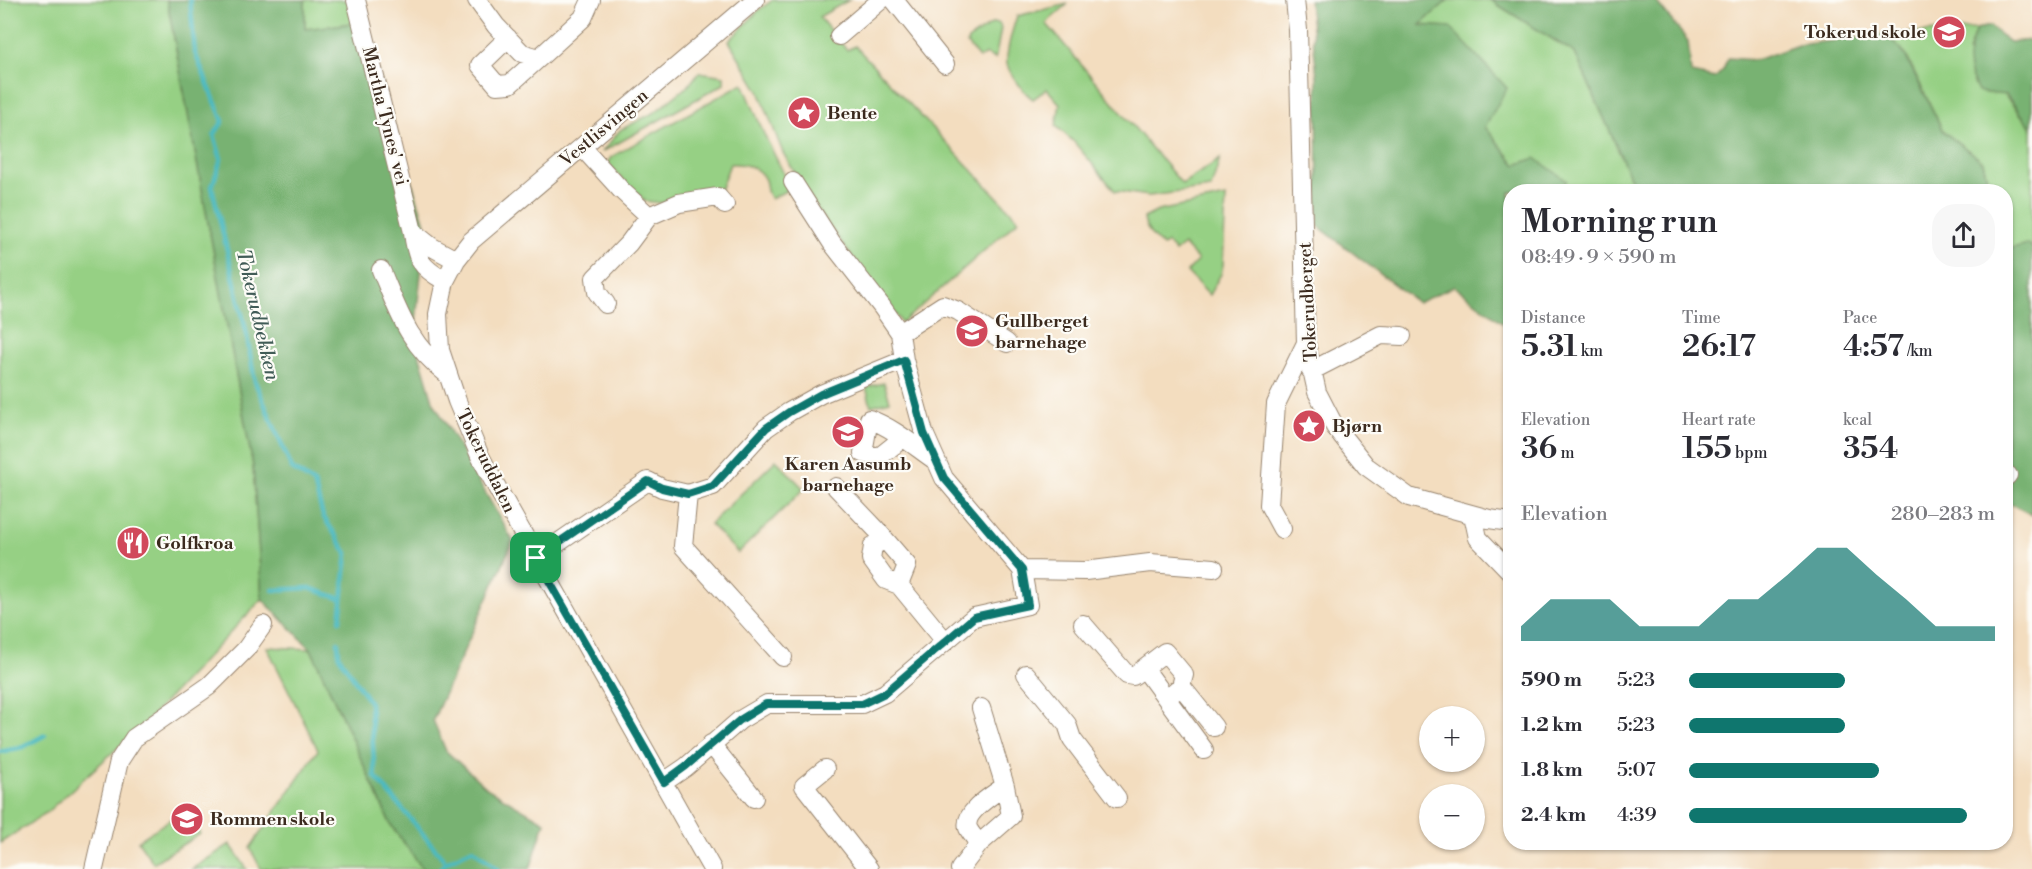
<!DOCTYPE html>
<html lang="en">
<head>
<meta charset="utf-8">
<style>
  :root { --surface:#fff; --page:#f7f7f7; --text:#2b2b33; --muted:#7c7c81; --accent:#0f766e }
  body { margin:0; font-family:"Libre Bodoni",serif; background:var(--page); color:var(--text); height:100vh; display:flex; flex-direction:column; font-size:22px; white-space:nowrap }
  * { box-sizing:border-box; margin:0 }
  p { font-size:20px; color:var(--muted) }
  .icon { flex:none; width:33px; height:33px; fill:none; stroke:currentColor; stroke-width:2; stroke-linecap:round; stroke-linejoin:round }
  .map { position:relative; flex:1; overflow:hidden }
  .side { position:absolute; left:1503px; top:184px; width:510px; height:666px; display:flex; flex-direction:column; background:var(--surface); border-radius:24px; box-shadow:0 2px 4px #0004 }
  .side>* { flex:none }
  .tools { position:absolute; left:1419px; top:706px; display:grid; gap:12px }
  .tools a { display:grid; place-items:center; width:66px; height:66px; border-radius:50%; background:var(--surface); box-shadow:0 2px 4px #0004; font-size:30px }
  .pin { position:absolute; display:grid; place-items:center; width:51px; height:51px; color:#fff; margin:-26px; border-radius:12px; box-shadow:0 3px 9px #0006 }
  .round { display:grid; place-items:center; flex:none; width:63px; height:63px; border-radius:24px; background:var(--page) }
  .headline { display:flex; align-items:center; justify-content:space-between; height:102px; padding:0 18px }
  h1 { font-size:33px; font-weight:600; line-height:45px }
  .metrics { display:grid; grid-template-columns:repeat(3,1fr); gap:9px; height:102px; padding:6px 18px }
  .metrics div { display:grid; align-content:center }
  .metrics b { font-size:30px; font-weight:600 }
  .metrics small { font-size:16px; font-weight:400 }
  .metrics p { font-size:16px }
  .chart { height:168px; padding:12px 18px }
  .chart p { display:flex; justify-content:space-between }
  .chart svg { width:100%; height:108px; margin-top:6px; fill:var(--accent); opacity:.7 }
  ul { padding:0 18px; list-style:none; font-size:20px }
  li { display:grid; grid-template-columns:96px 72px 1fr; align-items:center; height:45px }
  li i { height:15px; border-radius:8px; background:var(--accent) }
  .map>svg:first-child { display:block }
</style>
</head>
<body>
<div class="map">
<svg width="2032" height="869" viewBox="0 0 2032 869">
  <rect width="100%" height="100%" fill="#fdfcf7"/>
  <filter id="ink" filterUnits="userSpaceOnUse"><feTurbulence type="fractalNoise" baseFrequency=".0167" numOctaves="2"/><feDisplacementMap in="SourceGraphic" scale="12" xChannelSelector="R" yChannelSelector="G"/><feConvolveMatrix kernelMatrix="1 2 1 2 8 2 1 2 1" color-interpolation-filters="sRGB"/></filter>
  <filter id="wash" filterUnits="userSpaceOnUse"><feTurbulence type="fractalNoise" baseFrequency=".008" numOctaves="4" result="noise"/><feDisplacementMap in="SourceGraphic" scale="24" xChannelSelector="R" yChannelSelector="G"/><feGaussianBlur stdDeviation="1.35" result="paint"/><feColorMatrix in="noise" values="0 0 0 0 0 0 0 0 0 0 0 0 0 0 0 0 0 1.4 0 .05"/><feComposite in="paint" operator="in"/></filter>
  <g filter="url(#wash)">
    <rect width="100%" height="100%" fill="#f3ddbf"/>
    <!-- green -->
    <path fill="#96d084" stroke="#687d51" stroke-width="1.5" d="M0 0H167L253 466 262 599 145 723 46 813 0 843Z
      M305 0H356L362 22 305 29Z
      M773 0H849L819 17 847 50 855 46 1019 220 902 323 817 210 783 153 759 91 729 41 760 9Z
      M1448 0H1490L1575 53 1637 192H1564L1566 180 1516 165 1485 127 1419 26Z
      M1068 4 1046 23 1182 184 1220 159 1211 188 1149 196 1115 191 1074 142 1056 126 1060 104 1047 89 1033 99C1025 94 1009 73 1007 64 1006 52 1013 28 1017 16Z
      M993 23H999L1001 28 996 56 995 59 986 54 979 58 967 44 968 40Z
      M1976 29 1968 52 2032 128V247L2027 244 2006 250V192H1990L1983 162 1943 131 1906 55 1886 34Z
      M699 72 724 76V84L602 152 620 130 655 112 689 85Z
      M743 83 764 134 791 188 771 199C764 189 768 188 765 180 759 166 743 163 730 164L720 190 661 203 645 201 607 164 611 157Z
      M1226 197 1223 265 1221 274 1209 295 1187 272 1198 260 1184 245 1175 252 1167 243 1163 246C1154 240 1145 229 1144 218L1158 211Z
      M884 383 890 401 871 406 866 387Z
      M776 460 804 489 738 553 710 524Z
      M267 647 311 649 391 825 423 869H261L250 848 318 750Z
      M184 810 200 834 153 863 138 841Z
      M230 844 247 869H192Z"/>
    <!-- forest -->
    <path fill="#78b272" stroke="#5a6e48" stroke-width="1.5" d="M167 0H305V29L362 22 426 227 416 320 420 357 433 401 513 541 433 720 446 751 488 789 545 822 530 869H423L391 825 311 649 262 599 253 466Z
      M1309 0H1448L1420 25 1450 27 1507 88 1485 127 1516 165 1535 158 1566 180 1564 192H1510V328L1454 286 1418 303 1318 226 1317 76Z
      M1490 0H1655L1688 41 1691 73 1715 78 1723 70 1728 58 1756 60 1798 45 1886 34 1905 55 1943 131 1983 162 1990 192H1637L1575 53Z
      M1990 26 2009 42 2032 40V128L2006 95 1978 92C1964 64 1966 58 1976 29Z
      M2027 244 2032 247V515L2006 501V250Z"/>
    <g fill="none" stroke-linecap="round" stroke-linejoin="round">
      <!-- stream -->
      <path stroke="#4bbac1" stroke-width="4.5" d="M190 0 195 53 223 121 214 135 221 159 212 187 245 326 255 382 292 469 314 483 323 516 347 553 340 621
        M273 590 309 588 342 599
        M338 642 339 656 370 703 375 776 446 862 473 849 498 869
        M0 752 23 747 45 735
        M440 869 446 862"/>
    </g>
  </g>
  <g filter="url(#ink)">
    <g fill="none" stroke-linecap="round" stroke-linejoin="round">
      <!-- minor casing -->
      <g stroke="#97846e" stroke-width="20">
        <path id="minor" d="M356 0 413 232C416 259 420 267 445 281
          M477 0 496 26 522 53 539 58 583 18 591 0
          M894 0 945 64
          M1295 0 1298 30 1306 343 1317 392 1335 427 1366 466 1409 497 1489 519 1510 522
          M839 36 881 0
          M508 38 480 65 497 85 510 84 539 58
          M582 147 621 190 649 216
          M793 182 832 243 882 307 900 333 904 360 924 433 944 478 1022 570 1085 571 1150 563 1214 568
          M413 232 432 247 456 260
          M381 270C399 313 409 345 447 374
          M606 304 597 292 595 278 629 243 649 216 679 203 718 197 725 205
          M900 333 943 305 958 311 1007 343
          M1311 371 1381 335 1402 336
          M903 438 879 457 863 453 869 419C894 428 914 446 936 461
          M2006 477 2008 475
          M836 487 876 529 907 565 899 585
          M688 494 683 546 783 657
          M1473 515 1478 538 1510 571
          M1282 529 1269 505 1276 404 1306 343
          M884 540 873 546 871 559 886 580 899 585 945 641
          M536 558 648 481 662 488 688 494 713 486 766 428 789 412 821 394 904 360
          M1083 624 1127 675 1133 676 1144 668 1204 750
          M1144 668 1165 652 1184 675 1181 686 1167 698
          M1026 674 1067 724 1072 739 1117 798
          M1181 686 1214 727
          M711 744 754 798
          M825 769 804 786 869 869
          M664 782 686 767 740 720 767 704H862L885 693 974 617 1028 605 1022 570
          M979 844C976 839 970 833 968 828 963 812 994 794 1005 786
          M94 869 119 761 134 738 209 686 246 649 263 625
          M712 869 500 493 480 456 457 401 440 350 438 314 445 281 456 260 471 241 755 0
          M960 869 979 844 1011 816 1005 786 981 708"/>
      </g>
      <!-- minor -->
      <use href="#minor" stroke="#fff" stroke-width="18"/>
    </g>
  </g>
  <g fill="none" stroke-linecap="round" stroke-linejoin="round" filter="url(#ink)">
    <!-- route casing -->
    <g stroke="#fff" stroke-width="12">
      <path id="route" d="M904 360 924 433 944 478 1022 570 1028 605 974 617 885 693 862 704H766L740 720 686 766 664 782 536 558 648 481 662 488 688 494 713 486 766 428 789 412 821 394Z"/>
    </g>
    <!-- route -->
    <use href="#route" stroke="#0f766e" stroke-width="8"/>
  </g>
  <!-- icons -->
  <defs>
    <g id="school-disc" transform="scale(1.725)"><circle r="9.5" fill="#d1495b" stroke="#fdfcf7"/><path d="M0-5L7-2L0 1L-7-2ZM-4 1L0 2.5L4 1V4Q0 6-4 4Z" fill="#fff"/></g>
    <g id="sight-disc" transform="scale(1.725)"><circle r="9.5" fill="#d1495b" stroke="#fdfcf7"/><path d="M0-6L1.8-2.2L6-1.7L2.9 1.2L3.7 5.4L0 3.3L-3.7 5.4L-2.9 1.2L-6-1.7L-1.8-2.2Z" fill="#fff"/></g>
    <g id="restaurant-disc" transform="scale(1.725)"><circle r="9.5" fill="#d1495b" stroke="#fdfcf7"/><path d="M-5-6h1v4h1v-4h1v4h1v-4h1v5L-1.5 .5V6h-2V.5L-5-1ZM5-6V6H3V1.5H1.5Q1.5-4 5-6Z" fill="#fff"/></g>
  </defs>
  <g fill-rule="evenodd">
    <use href="#school-disc" x="1949" y="32"/>
    <use href="#sight-disc" x="804" y="113"/>
    <use href="#school-disc" x="972" y="331"/>
    <use href="#sight-disc" x="1309" y="426"/>
    <use href="#school-disc" x="848" y="432"/>
    <use href="#restaurant-disc" x="133" y="543"/>
    <use href="#school-disc" x="187" y="819"/>
  </g>
  <g text-anchor="middle" dominant-baseline="central" stroke-width="4.5" stroke-linejoin="round" paint-order="stroke">
    <!-- poi labels -->
    <g font-size="18" font-weight="bold" fill="#3b2a1e" stroke="#fdfcf7" text-anchor="start">
      <text x="1926" y="32" text-anchor="end">Tokerud skole</text>
      <text x="827" y="113">Bente</text>
      <text x="995" y="321">Gullberget<tspan x="995" dy="21">barnehage</tspan></text>
      <text x="1332" y="426">Bjørn</text>
      <text x="848" y="464" text-anchor="middle">Karen Aasumb<tspan x="848" dy="21">barnehage</tspan></text>
      <text x="156" y="543">Golfkroa</text>
      <text x="210" y="819">Rommen skole</text>
    </g>
    <!-- street labels -->
    <g font-size="18" fill="#3b2a1e" stroke="#fdfcf7">
      <text transform="translate(385 116) rotate(76)">Martha Tynes' vei</text>
      <text transform="translate(604 128) rotate(-40)">Vestlisvingen</text>
      <text transform="translate(1308 302) rotate(-93)">Tokerudberget</text>
      <text transform="translate(486 461) rotate(64)">Tokeruddalen</text>
    </g>
    <!-- water labels -->
    <g font-size="20" font-style="italic" fill="#415c57" stroke="#fdfcf7">
      <text transform="translate(257 315) rotate(77)">Tokerudbekken</text>
    </g>
  </g>
</svg>
<div class="tools">
<a>+</a>
<a>−</a>
</div>
<div class="pin" style="left:536px;top:558px;background:#1e9e55"><svg class="icon" aria-label="arrive" viewBox="0 0 24 24"><path d="M6 21V4h12l-3 4 3 4H6"/></svg></div>
<section class="side">
<div class="headline"><div><h1>Morning run</h1><p>08:49 · 9 × 590 m</p></div><a class="round"><svg class="icon" aria-label="share" viewBox="0 0 24 24"><path d="M12 15V3M7 8l5-5 5 5M5 13v7h14v-7"/></svg></a></div>
<div class="metrics">
<div><p>Distance</p><b>5.31<small> km</small></b></div>
<div><p>Time</p><b>26:17</b></div>
<div><p>Pace</p><b>4:57<small> /km</small></b></div>
</div>
<div class="metrics">
<div><p>Elevation</p><b>36<small> m</small></b></div>
<div><p>Heart rate</p><b>155<small> bpm</small></b></div>
<div><p>kcal</p><b>354</b></div>
</div>
<div class="chart"><p><span>Elevation</span>280–283 m</p>
<svg viewBox="0 0 160 44" preserveAspectRatio="none"><path d="M0 44V38L10 27L20 27L30 27L40 38L50 38L60 38L70 27L80 27L90 17L100 6L110 6L120 17L130 27L140 38L150 38L160 38V44z"/></svg>
</div>
<ul>
<li><b>590 m</b>5:23<i style="width:51%"></i></li>
<li><b>1.2 km</b>5:23<i style="width:51%"></i></li>
<li><b>1.8 km</b>5:07<i style="width:62%"></i></li>
<li><b>2.4 km</b>4:39<i style="width:91%"></i></li>
</ul>
</section>
</div>
</body>
</html>
